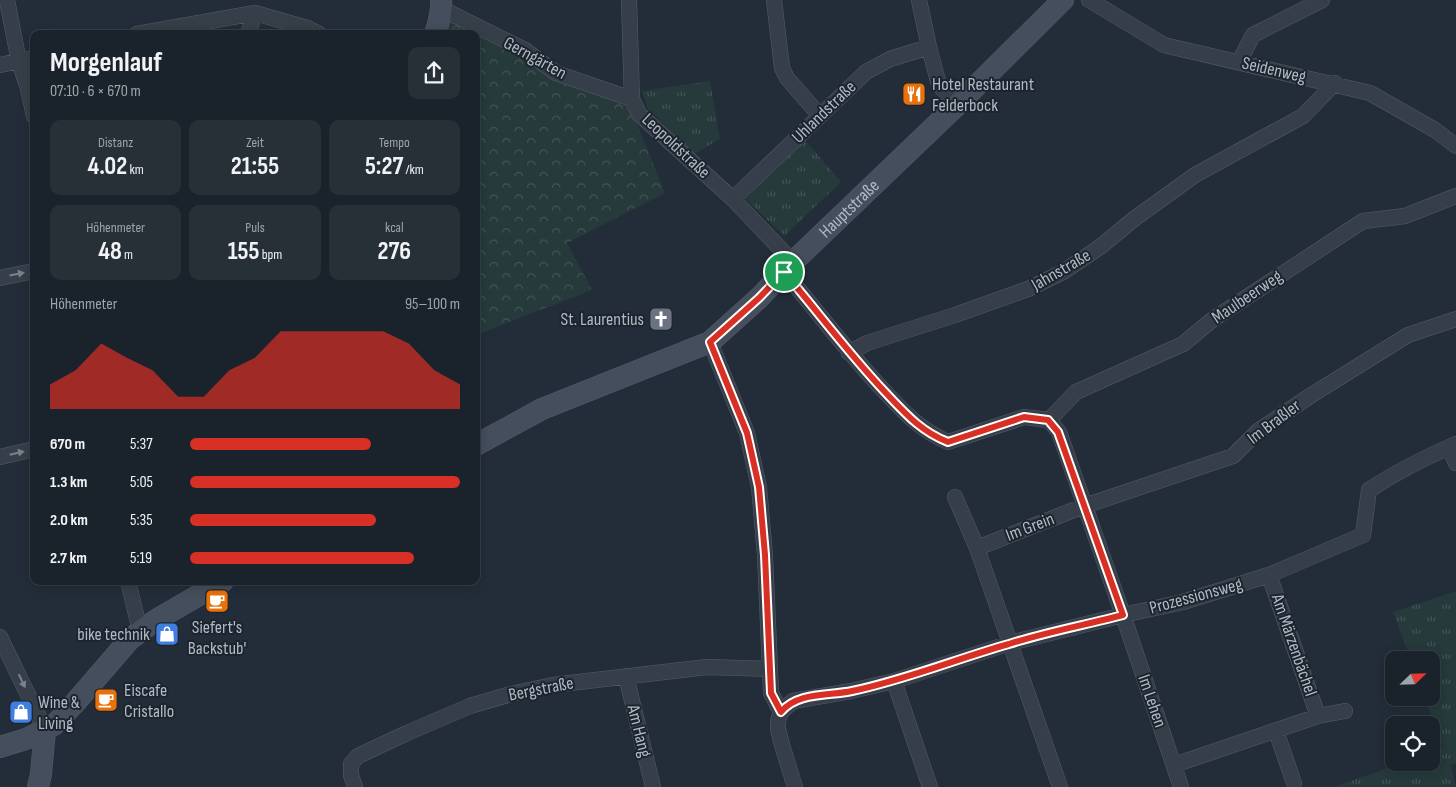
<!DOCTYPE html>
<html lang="de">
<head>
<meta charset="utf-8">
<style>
  :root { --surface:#1a222b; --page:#272f37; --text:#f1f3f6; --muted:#9fa4a9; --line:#383f47; --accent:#d93025 }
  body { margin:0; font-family:"Sofia Sans Condensed",sans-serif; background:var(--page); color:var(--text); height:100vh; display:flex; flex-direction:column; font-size:19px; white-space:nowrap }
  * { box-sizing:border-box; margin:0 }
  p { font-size:16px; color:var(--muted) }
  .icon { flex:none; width:28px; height:28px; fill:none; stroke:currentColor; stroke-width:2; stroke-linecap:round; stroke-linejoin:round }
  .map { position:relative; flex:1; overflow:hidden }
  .panel { position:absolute; left:30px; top:30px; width:450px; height:555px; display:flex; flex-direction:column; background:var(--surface); border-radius:10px; box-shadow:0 2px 12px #0003,0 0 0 1px var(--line) }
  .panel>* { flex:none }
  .needle { width:32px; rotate:67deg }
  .buttons { position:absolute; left:1385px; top:651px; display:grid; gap:10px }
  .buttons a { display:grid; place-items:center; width:55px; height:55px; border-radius:10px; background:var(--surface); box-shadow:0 2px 12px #0003,0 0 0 1px var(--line); font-size:25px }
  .pin { position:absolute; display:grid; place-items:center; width:42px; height:42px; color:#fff; margin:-21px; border:2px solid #fff; border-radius:50%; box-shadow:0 1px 5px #0007 }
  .round { display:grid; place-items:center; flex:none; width:52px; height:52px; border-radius:10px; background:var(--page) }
  .summary { display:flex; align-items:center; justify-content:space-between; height:85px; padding:0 20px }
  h1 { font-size:28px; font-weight:700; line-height:38px }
  .stats { display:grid; grid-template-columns:repeat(3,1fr); gap:8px; height:85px; padding:5px 20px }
  .stats div { display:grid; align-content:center; border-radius:10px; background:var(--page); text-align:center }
  .stats b { font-size:25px; font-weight:700 }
  .stats small { font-size:14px; font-weight:400 }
  .stats p { font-size:14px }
  .chart { height:140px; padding:10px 20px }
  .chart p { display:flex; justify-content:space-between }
  .chart svg { width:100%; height:90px; margin-top:5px; fill:var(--accent); opacity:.7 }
  ul { padding:0 20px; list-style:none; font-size:16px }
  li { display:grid; grid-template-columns:80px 60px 1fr; align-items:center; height:38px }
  li i { height:12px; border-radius:6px; background:var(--accent) }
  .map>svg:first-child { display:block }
</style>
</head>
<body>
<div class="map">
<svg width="1456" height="787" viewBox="0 0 1456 787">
  <defs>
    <pattern id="grass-tufts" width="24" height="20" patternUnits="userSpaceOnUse" patternTransform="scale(1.25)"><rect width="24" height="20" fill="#263a3b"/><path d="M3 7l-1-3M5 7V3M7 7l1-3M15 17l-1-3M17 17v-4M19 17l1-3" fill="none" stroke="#435456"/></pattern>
    <pattern id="park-crowns" width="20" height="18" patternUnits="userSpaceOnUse" patternTransform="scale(1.25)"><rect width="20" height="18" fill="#263a3b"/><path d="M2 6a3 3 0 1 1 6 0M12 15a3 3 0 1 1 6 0" fill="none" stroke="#435456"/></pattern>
  </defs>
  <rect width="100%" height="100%" fill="#232d39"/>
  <!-- grass -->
  <path fill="url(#grass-tufts)" d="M710 81 720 139 694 154 648 109 642 91Z
    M805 140 841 182 784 236 746 199Z
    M1456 591V764L1451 765 1456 787H1334L1403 763 1431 762V752L1443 748 1425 698H1431V660H1411L1393 612Z"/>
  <!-- park -->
  <path fill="url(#park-crowns)" d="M449 19 629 104 665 193 567 243 592 290 476 335V34H441Z"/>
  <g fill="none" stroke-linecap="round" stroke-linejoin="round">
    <!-- street casing -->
    <g stroke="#545c67" stroke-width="16">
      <path id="street" d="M7 0 19 62 27 85 34 116
        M629 0 632 99 639 114 733 199 793 262
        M774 0 782 68 787 78 820 116
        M919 0 929 47 939 85 957 105
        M1089 0 1164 45 1370 93 1435 130 1456 146
        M442 9 525 50 556 73 632 99
        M137 34 255 13 307 28 319 34
        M248 34 255 13
        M1239 62 1253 35 1322 0
        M0 65 34 58
        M733 199 866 72 890 59 929 47
        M784 272C818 312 849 354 885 392 905 413 920 430 948 442L1024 417 1049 420 1059 432 1123 615 1181 787
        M0 278 34 271
        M710 342 747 433 759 487 765 555 771 693 781 712
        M849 353 867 343 955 315 1028 289 1063 272 1100 247 1134 219 1195 175 1303 116 1335 83
        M1049 420 1076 392 1183 344 1212 320 1363 221 1405 216 1456 196
        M1449 447 1456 463
        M0 457 34 449
        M955 497 977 548
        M1269 575 1318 716
        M128 581 140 631
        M0 637 45 730
        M626 676 653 787
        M894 681 930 787
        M1276 731 1294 783
        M1174 765 1318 716 1345 711
        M355 787 351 775V764L358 756 407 733 470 706 511 694 553 685 707 667 769 669
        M795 787 782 745 778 729V721L781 712 793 701 851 691 894 681 1010 643 1123 615 1183 602 1269 575 1363 535 1369 490C1396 472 1426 457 1456 444
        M1060 787 977 548 1084 506 1233 456 1258 431 1310 396 1408 335 1456 319"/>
    </g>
    <!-- secondary casing -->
    <g stroke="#545c67" stroke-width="22">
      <g id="secondary">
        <path d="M435 34C439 22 442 12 441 0"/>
        <path id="s1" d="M476 445 542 409 710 342 759 298 793 262 957 105 1063 0"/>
        <path d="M0 747 26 739 54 725 74 704 130 639 156 620 223 581"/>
        <path d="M38 787 41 774 45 730"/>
      </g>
    </g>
    <!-- street -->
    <use href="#street" stroke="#363f49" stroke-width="15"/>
    <!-- secondary -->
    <use href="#secondary" stroke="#454e5c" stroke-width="21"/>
  </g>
  <!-- one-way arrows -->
  <defs><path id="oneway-solid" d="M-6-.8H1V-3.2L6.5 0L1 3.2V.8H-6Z" transform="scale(1.25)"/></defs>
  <g fill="#7a828d">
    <use href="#oneway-solid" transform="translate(17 274) rotate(-11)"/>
    <use href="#oneway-solid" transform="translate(17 453) rotate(-13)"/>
    <use href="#oneway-solid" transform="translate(22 681) rotate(64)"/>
  </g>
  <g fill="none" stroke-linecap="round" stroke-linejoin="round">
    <!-- route casing -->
    <g stroke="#fff" stroke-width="10">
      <path id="route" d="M784 272C818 312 849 354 885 392 905 413 920 431 948 442L1024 417 1048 420 1058 432 1123 615C1085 625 1046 632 1009 644 956 659 905 680 852 691 829 696 797 692 781 712L771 693 765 555 759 487 747 433 710 342 759 298Z"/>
    </g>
    <!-- route -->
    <use href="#route" stroke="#d93025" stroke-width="6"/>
  </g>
  <!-- icons -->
  <defs>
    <g id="restaurant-square" transform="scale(1.25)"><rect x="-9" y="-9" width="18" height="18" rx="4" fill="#e8710a" stroke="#1c242e"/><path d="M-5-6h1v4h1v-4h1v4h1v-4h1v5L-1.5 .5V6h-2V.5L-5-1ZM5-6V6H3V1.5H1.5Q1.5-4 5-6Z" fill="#fff"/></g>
    <g id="church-square" transform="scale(1.25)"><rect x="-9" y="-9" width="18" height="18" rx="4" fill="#6b7280" stroke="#1c242e"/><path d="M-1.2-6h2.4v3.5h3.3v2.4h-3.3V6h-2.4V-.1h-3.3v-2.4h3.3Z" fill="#fff"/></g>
    <g id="cafe-square" transform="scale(1.25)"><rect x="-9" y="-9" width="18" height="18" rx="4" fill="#e8710a" stroke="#1c242e"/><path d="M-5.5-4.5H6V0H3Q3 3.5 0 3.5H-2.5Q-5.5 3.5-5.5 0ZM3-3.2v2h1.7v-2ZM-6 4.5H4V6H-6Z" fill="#fff"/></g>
    <g id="shop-square" transform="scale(1.25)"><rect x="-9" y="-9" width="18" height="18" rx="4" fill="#3f7fe0" stroke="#1c242e"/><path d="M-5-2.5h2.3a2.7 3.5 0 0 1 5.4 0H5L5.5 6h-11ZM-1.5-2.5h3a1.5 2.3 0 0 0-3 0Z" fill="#fff"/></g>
  </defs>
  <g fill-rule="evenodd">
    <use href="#restaurant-square" x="914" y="94"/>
    <use href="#church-square" x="661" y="319"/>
    <use href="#cafe-square" x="217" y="601"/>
    <use href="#shop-square" x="167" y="634"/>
    <use href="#cafe-square" x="106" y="700"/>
    <use href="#shop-square" x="21" y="712"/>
  </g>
  <g text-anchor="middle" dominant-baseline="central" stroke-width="4" stroke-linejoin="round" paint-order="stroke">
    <!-- street labels -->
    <g font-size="18" fill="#b1b9c5" stroke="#1c242e">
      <text transform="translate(535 58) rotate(29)">Gerngärten</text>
      <text transform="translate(1274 70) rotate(13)">Seidenweg</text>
      <text transform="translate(824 112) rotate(-44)">Uhlandstraße</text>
      <text transform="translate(676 146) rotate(43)">Leopoldstraße</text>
      <text stroke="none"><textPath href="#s1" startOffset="449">Hauptstraße</textPath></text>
      <text transform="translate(1061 270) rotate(-30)">Jahnstraße</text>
      <text transform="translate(1247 297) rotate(-34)">Maulbeerweg</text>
      <text transform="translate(1274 422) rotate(-37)">Im Braßler</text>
      <text transform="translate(1030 527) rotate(-21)">Im Grein</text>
      <text transform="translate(1196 596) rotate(-15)">Prozessionsweg</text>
      <text transform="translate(1294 645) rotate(71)">Am Märzenbächel</text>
      <text transform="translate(541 689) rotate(-11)">Bergstraße</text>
      <text transform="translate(1152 701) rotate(71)">Im Lehen</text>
      <text transform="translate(639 731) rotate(76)">Am Hang</text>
    </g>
    <!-- poi labels -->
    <g font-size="18" fill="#b1b9c5" stroke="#1c242e" text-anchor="start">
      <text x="932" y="84">Hotel Restaurant<tspan x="932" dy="21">Felderbock</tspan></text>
      <text x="644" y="319" text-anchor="end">St. Laurentius</text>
      <text x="217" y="627" text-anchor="middle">Siefert's<tspan x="217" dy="21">Backstub'</tspan></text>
      <text x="150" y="634" text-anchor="end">bike technik</text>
      <text x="124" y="690">Eiscafe<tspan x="124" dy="21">Cristallo</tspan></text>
      <text x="38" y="702">Wine &amp;<tspan x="38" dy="21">Living</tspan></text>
    </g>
  </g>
</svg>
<div class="buttons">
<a><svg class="needle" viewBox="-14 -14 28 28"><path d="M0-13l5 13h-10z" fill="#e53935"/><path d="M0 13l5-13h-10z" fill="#9fa4a9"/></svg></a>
<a><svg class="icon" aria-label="locate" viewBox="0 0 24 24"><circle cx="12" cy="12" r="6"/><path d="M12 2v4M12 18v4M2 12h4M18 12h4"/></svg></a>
</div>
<div class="pin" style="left:784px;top:272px;background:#1e9e55"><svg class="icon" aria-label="arrive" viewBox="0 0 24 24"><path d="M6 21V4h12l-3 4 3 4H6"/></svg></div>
<section class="panel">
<div class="summary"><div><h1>Morgenlauf</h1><p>07:10 · 6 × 670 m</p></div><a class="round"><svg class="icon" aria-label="share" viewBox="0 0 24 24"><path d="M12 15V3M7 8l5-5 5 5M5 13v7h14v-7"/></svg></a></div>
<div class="stats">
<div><p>Distanz</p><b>4.02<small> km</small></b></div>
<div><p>Zeit</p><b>21:55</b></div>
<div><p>Tempo</p><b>5:27<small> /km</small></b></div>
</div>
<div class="stats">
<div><p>Höhenmeter</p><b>48<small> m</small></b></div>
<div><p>Puls</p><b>155<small> bpm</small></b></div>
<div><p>kcal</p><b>276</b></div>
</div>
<div class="chart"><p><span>Höhenmeter</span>95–100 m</p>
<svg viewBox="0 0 160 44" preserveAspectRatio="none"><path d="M0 44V32L10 25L20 12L30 19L40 25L50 38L60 38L70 25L80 19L90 6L100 6L110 6L120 6L130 6L140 12L150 25L160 32V44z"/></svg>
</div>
<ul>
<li><b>670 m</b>5:37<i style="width:67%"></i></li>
<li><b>1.3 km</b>5:05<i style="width:100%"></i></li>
<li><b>2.0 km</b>5:35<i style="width:69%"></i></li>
<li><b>2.7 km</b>5:19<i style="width:83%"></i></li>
</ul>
</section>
</div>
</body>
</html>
